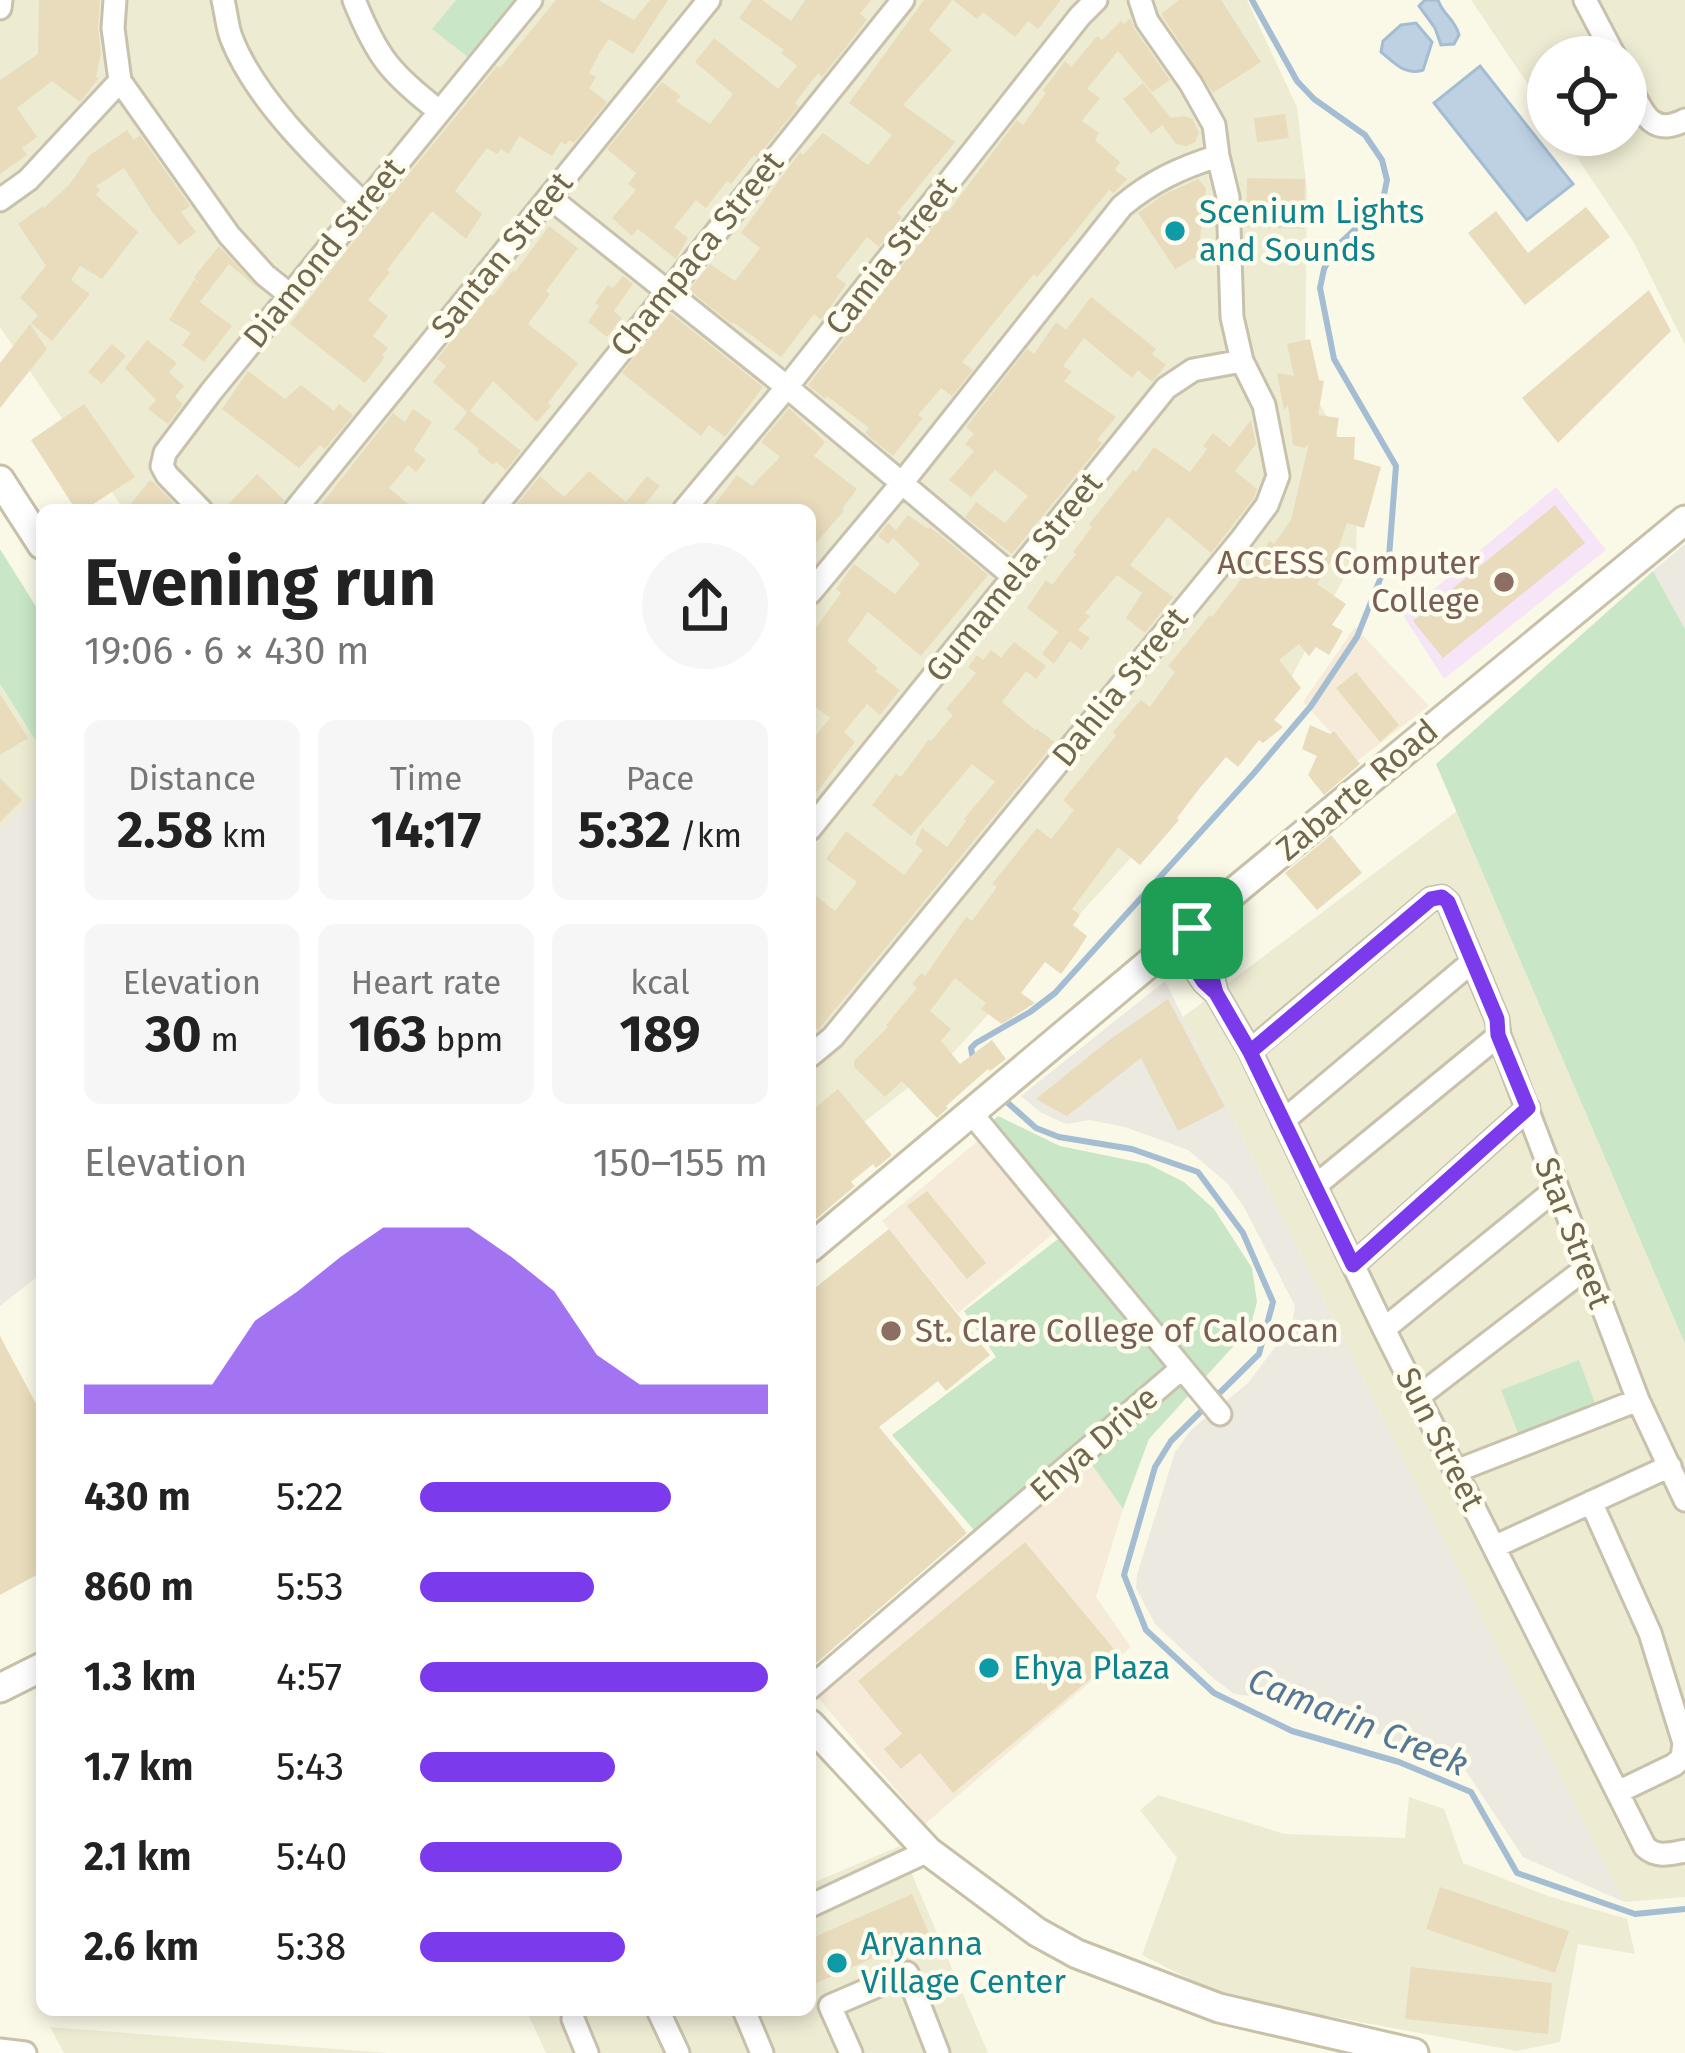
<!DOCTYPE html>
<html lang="en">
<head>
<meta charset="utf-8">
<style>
  :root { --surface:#fff; --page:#f6f6f6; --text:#222; --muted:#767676; --accent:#7c3aed }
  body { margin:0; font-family:"Fira Sans",sans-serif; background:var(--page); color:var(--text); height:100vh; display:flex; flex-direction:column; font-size:45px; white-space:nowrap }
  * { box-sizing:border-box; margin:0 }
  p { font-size:39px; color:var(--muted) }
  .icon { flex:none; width:66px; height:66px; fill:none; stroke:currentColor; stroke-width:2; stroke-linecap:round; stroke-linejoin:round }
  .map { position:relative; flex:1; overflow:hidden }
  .sheet { position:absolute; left:36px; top:504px; width:780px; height:1512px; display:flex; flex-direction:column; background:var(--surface); border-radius:18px; box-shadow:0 6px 18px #0003 }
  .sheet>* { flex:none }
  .tools { position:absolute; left:1527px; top:36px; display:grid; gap:24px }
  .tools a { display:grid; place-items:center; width:120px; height:120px; border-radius:50%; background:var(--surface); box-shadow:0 6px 18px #0003; font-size:60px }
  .pin { position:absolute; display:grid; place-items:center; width:102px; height:102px; color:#fff; margin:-51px; border-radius:24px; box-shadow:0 6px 18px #0006 }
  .round { display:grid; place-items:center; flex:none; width:126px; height:126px; border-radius:63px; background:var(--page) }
  .summary { display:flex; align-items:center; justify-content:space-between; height:204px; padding:0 48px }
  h1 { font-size:66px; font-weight:700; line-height:90px }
  .metrics { display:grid; grid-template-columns:repeat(3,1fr); gap:18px; height:204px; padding:12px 48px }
  .metrics div { display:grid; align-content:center; border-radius:18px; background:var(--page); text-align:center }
  .metrics b { font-size:51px; font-weight:700 }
  .metrics small { font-size:33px; font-weight:400 }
  .metrics p { font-size:33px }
  .chart { height:336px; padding:24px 48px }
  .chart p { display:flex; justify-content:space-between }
  .chart svg { width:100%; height:216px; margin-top:12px; fill:var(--accent); opacity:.7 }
  ul { padding:0 48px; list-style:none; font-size:39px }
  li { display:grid; grid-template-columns:192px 144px 1fr; align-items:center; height:90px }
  li i { height:30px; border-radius:15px; background:var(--accent) }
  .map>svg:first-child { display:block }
</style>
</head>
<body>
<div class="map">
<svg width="1685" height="2053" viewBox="0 0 1685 2053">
  <rect width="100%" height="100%" fill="#faf9e7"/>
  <!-- residential -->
  <path fill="#eeebd3" d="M0 0H1247L1297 107 1307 190 1305 377 1358 473 1356 555 1285 689 953 1053 810 1164V510H124L0 327Z
    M1471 0H1685V345L1633 241 1562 135H1626V57H1548V114Z
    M0 684 42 751V789L0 830Z
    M1457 811 1685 1344V1897L1624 1902 1183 1017Z
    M1158 1795 1285 1834 1405 1838 1409 1797 1444 1809 1463 1863 1548 1896 1627 1919 1635 1954 1578 1944 1560 2042 1517 2051 1225 1997 1142 1955 1177 1858 1140 1810Z
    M900 1846 988 2053H546L526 2010H810V1884Z
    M50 2027 387 2053H64Z"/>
  <!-- commercial -->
  <path fill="#f6ebd9" d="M1355 627 1429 706 1357 761 1303 702Z
    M979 1140 1055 1232 958 1313 882 1221Z
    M1088 1458 1123 1509 1096 1597 1131 1647 925 1824 814 1693Z"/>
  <!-- industrial -->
  <path fill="#ebe9e0" d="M1685 544V629L1653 571Z
    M42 789V1273L0 1306V830Z
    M1165 981 1624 1902 1523 1857 1462 1765 1446 1757 1390 1741 1343 1713 1325 1706 1234 1694 1212 1677 1155 1624 1136 1588 1137 1575 1175 1452 1191 1430 1248 1383 1292 1325 1295 1306 1244 1207 1227 1183 1188 1150 1125 1127 1090 1120 1066 1124 1040 1112 1021 1096Z"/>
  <!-- education -->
  <path fill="#f6e4f7" d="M1556 487 1606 550 1444 679 1403 615Z"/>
  <!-- green -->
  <path fill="#c9e7c7" d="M456 0H515L469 58 432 29Z
    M0 549 42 616V751L0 684Z
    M1653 571 1685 629V1344L1436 764Z
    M998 1116 1060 1146 1148 1164 1184 1182 1214 1209 1252 1268 1257 1302 1250 1328 1149 1439 1123 1509 1088 1459 986 1544 892 1435 996 1357 964 1311 1062 1236 979 1133Z
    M1579 1360 1595 1403 1518 1433 1501 1390Z"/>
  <!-- water -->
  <path fill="#bdd1e2" stroke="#a4bdd3" stroke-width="3" d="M1425 0H1438C1443 15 1455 19 1459 35L1454 44 1441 45 1435 28 1419 6Z
    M1416 23 1432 42 1423 70C1405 76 1395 63 1381 52L1383 41 1401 25Z
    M1480 66 1573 184 1527 220 1434 103Z"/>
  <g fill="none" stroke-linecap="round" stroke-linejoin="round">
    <!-- stream -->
    <path stroke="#a4bdd3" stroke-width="6" d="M973 1059 971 1048 976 1043 1030 1012 1055 993 1254 773 1311 706 1357 637 1389 557 1396 466 1334 359 1320 288 1324 269 1335 248 1382 204 1387 180 1382 160 1365 135 1314 99 1297 81 1252 0
      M1008 1103 1036 1128 1059 1137 1132 1149 1198 1172 1243 1233 1273 1302 1259 1354 1171 1441 1155 1467 1124 1575 1146 1630 1214 1693 1292 1731 1399 1762 1471 1792 1517 1873 1635 1914 1685 1909"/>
  </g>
  <!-- building -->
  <path fill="#e8dcbc" d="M39 0H100L98 27 101 53 96 77 99 78 80 102 52 81 17 108 37 137 22 148 27 155 0 174V80L38 54Z
    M556 0H598L634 20 650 0H668L633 54 609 39 600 52 589 73 596 77 589 88 607 102 574 143 569 140 566 145 561 142 552 156 519 136 509 154 501 149 497 154 487 148 455 191 482 214 466 239 432 211 387 270 390 272 368 300 388 316 373 336 388 348 382 355 385 357 365 383 290 324 346 251 497 66 500 68Z
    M752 0H762L791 21 805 0H871L860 14 867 20 822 77 818 73 795 103 799 106 762 151 757 157 754 155 731 184 727 181 706 208 696 200 674 227 688 238 676 259 638 229 632 236 612 218 636 190 628 184 636 173 607 149 662 82 681 96 676 101 710 124 733 94 695 62 714 38 778 89 797 66 781 53 784 50 739 18Z
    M924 0H952L929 30 952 50 903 105 955 142 897 213 902 217 879 247 867 237 836 277 846 284 828 311 821 320 814 314 781 357 733 322 732 324 689 290 710 264 735 281 760 248 741 233 800 152 803 155 823 133 868 165 892 135 849 103Z
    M953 0H1061L1038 29 1028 21 1015 37 983 12 977 19Z
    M1179 0H1221L1261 62 1213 93 1161 14Z
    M1130 18 1135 30 1170 80 1152 92 1118 51 1087 89 1100 98 1082 121 1099 133 1095 140 1120 162 1115 170 1127 179 1114 193 1109 190 1057 254 1037 277 1034 274 1005 309 962 362 973 370 952 396 941 388 918 415 923 418 893 456 865 433 869 428 827 396 825 399 808 385 946 210 948 212 1017 120 1023 125 1046 93 1043 90 1065 61 1071 67 1097 36 1102 40 1121 21 1124 24Z
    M1143 83 1171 118 1184 116 1193 119 1199 133 1195 142 1186 146 1176 144 1162 125 1151 134 1123 99Z
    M1285 114 1289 138 1257 142 1254 118Z
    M127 130 134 140 140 135 190 206 181 212 196 232 179 245 153 213 124 168 96 186 100 190 96 195 138 232 102 279 80 266 71 280 90 294 52 341 31 323 38 315 20 298 46 266 18 224 43 206 44 208 69 185 90 155Z
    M1247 178 1305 179 1304 229 1246 227Z
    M1198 179 1206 188 1198 256 1175 269 1138 213 1163 195Z
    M1586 207 1610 237 1525 305 1468 233 1496 211 1528 253Z
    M549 226 578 248 546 291 550 294 528 324 578 363 548 403 551 406 537 422 493 381 470 411 521 451 506 470 496 462 493 465 477 452 479 449 454 429 467 412 433 382 446 366 437 359 490 294 493 296 513 270 515 272Z
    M219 246 260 290 229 264 200 302 232 326 204 362 182 345 191 333 169 320 194 280 199 284 194 277Z
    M623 276 633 284 614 311 622 318 607 337 588 322 599 306 595 303 608 285 613 288Z
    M1649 290 1671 331 1558 443 1522 398Z
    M1091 297 1156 349 1152 354 1166 365 1152 382 1138 370 1132 378 1084 338 1063 366 1072 372 1064 381 1116 417 1097 440 1102 443 1012 554 965 517 976 502 1005 523 1028 496 995 470 971 497 949 480 974 451 965 444 974 434 966 427 1027 349 1034 354 1056 322 1066 330Z
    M670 313 763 387 725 437 709 425 701 436 622 373Z
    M30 324 47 349 0 408V363Z
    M1310 339 1319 380 1324 381 1318 415 1339 418 1336 437H1355L1354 459 1381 467 1364 528 1347 523 1337 551 1317 584 1346 604 1332 625 1343 631 1329 655 1316 647 1309 656 1299 644 1279 660 1301 688 1274 720 1283 727 1263 743 1259 740 1238 767 1226 757 1199 789 1177 818 1179 820 1140 865 1118 847 1072 909 1080 915 1073 925 1087 936 1077 952 1061 974 1045 962 1021 993 1035 1003 1002 1024 981 1009 986 1003 955 978 930 1011 951 1029 941 1041 960 1064 992 1040 1006 1059 990 1071 988 1069 946 1106 948 1108 937 1118 902 1081 885 1097 854 1067V1061L888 1027 886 1025 917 988 912 984 921 973 925 976 966 917 972 921 997 887 992 884 1037 828 1051 839 1074 810 1063 800 1111 742 1116 735 1113 732 1141 700 1150 707 1175 672 1168 666 1210 615 1212 617 1270 541 1274 544 1291 520 1309 443 1305 448 1293 445 1288 405 1284 410 1277 373 1294 376 1287 344Z
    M147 340 177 363 169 372 184 386 175 397 183 404 168 424 148 409 156 400 125 368Z
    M112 344 126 356 102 384 88 372Z
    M248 371 285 399 301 385 334 411 339 404 353 415 325 449 320 445 299 468 222 409Z
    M84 404 135 477 84 510H76L31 440Z
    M789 408 825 442 814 456 857 489 842 509 844 511 810 550V510H710L737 475 752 486 780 457 761 442Z
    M413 409 432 422 414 450 426 460 416 472 408 465 389 488 415 510H317L393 413 405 422Z
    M1251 420 1256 444 1235 471 1257 489 1254 498 1211 553 1168 517 1130 565 1173 597 1145 633 1126 618 1142 593 1117 575 1085 613 1090 616 1078 630 1090 638 1081 650 1070 641 1054 664 1042 654 1058 632 1027 608 1046 580 1052 585 1076 554 1073 552 1092 527 1089 524 1133 470 1136 472 1154 447 1190 472 1207 449 1203 446 1213 433 1230 447Z
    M589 471 626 502 647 476 660 486 640 510H512L540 476 564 497Z
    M257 474 284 500 280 510H223Z
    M150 480 155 484 180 510H126Z
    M1555 505 1585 543 1443 658 1413 621Z
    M908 515 928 529 929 527 939 534 988 575 921 656 868 612 847 641 878 668 875 671 900 690 880 715 867 704 844 732 855 742 810 801V742L830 718 810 703V636L841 593 836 589 854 564 895 594 920 564 893 538 888 544 878 536 888 523 896 530Z
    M1014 642 1046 666 1036 679 1026 671 1002 702 1035 730 1037 729 1055 742 818 1030 810 1023V891L835 911 857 882 826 859 846 831 904 875 923 850 915 844 922 828 947 847 966 821 964 819 995 782 972 764 911 836 872 805 896 774 901 777 929 739 931 741 953 715 946 709 976 673 968 667 977 655 983 660 991 650 1001 658Z
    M1356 672 1399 725 1380 742 1336 688Z
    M0 694 28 738 0 755Z
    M1310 725 1330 734 1334 731 1360 764 1324 795 1308 775 1317 756 1302 749Z
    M0 778 22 800 0 822Z
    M1331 835 1362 873 1317 910 1285 873Z
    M1168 999 1225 1107 1178 1131 1141 1058 1067 1116 1036 1099 1108 1041Z
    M838 1089 892 1155 876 1168 873 1164 851 1182 855 1186 810 1224V1112Z
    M927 1191 986 1263 967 1279 907 1206Z
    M889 1229 990 1355 946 1391 938 1381 879 1427 967 1533 815 1664 810 1656V1292Z
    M0 1336 42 1415V1572L0 1595Z
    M1025 1542 1119 1655 953 1793 920 1753 901 1769 884 1749 902 1734 858 1681Z
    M1440 1887 1569 1931 1555 1973 1426 1929Z
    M912 1894 929 1933 810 1986V1939Z
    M1411 1967 1552 1983 1548 2034 1405 2019Z"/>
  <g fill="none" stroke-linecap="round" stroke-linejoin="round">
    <!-- street casing -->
    <g stroke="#c8c1ac" stroke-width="27">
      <path id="street" d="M115 0 113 28 120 81 229 235 265 275 290 295
        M223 0C226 12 227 26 231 37 254 98 318 159 364 204
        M354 0C377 57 391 74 439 111
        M1585 0 1615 57
        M0 8 1 0
        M1626 78C1640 105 1648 140 1685 120
        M549 197 787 387 1014 577
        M0 200 28 180 120 81
        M201 510 167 475 162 466 165 453 211 392 531 0
        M295 510 709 0
        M493 510 903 0
        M684 510 787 387 1080 16 1096 0
        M810 593 902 483 1122 206C1152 181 1180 168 1218 156
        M810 829 1166 388 1193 370 1242 361
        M1192 928 1209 962 1216 993
        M1176 941 1204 982 1216 993 1250 1051 1384 1329 1645 1847C1657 1858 1670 1854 1685 1851
        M1250 1051 1431 899 1442 897 1448 902 1497 1019 1499 1035 1638 1400 1685 1500
        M810 1056 833 1037 1240 541 1267 505 1278 476 1264 405 1242 361 1232 317 1228 197 1218 156 1214 125 1191 84 1147 21 1140 0
        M972 1114 1220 1414
        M1283 1121 1473 961
        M1315 1186 1499 1035
        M1353 1265 1528 1108
        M1384 1329 1556 1189
        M1418 1397 1586 1268
        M1456 1471 1638 1400
        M1591 1502 1650 1633 1684 1743 1682 1758 1674 1765 1618 1792
        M1494 1547 1670 1466
        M810 1688 1182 1368
        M810 1906 928 1851
        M658 2010 678 2053
        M744 2010 762 2053
        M573 2019 587 2053
        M0 2050 25 2053
        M851 2053 830 2006 907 1973 938 2053"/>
    </g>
    <!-- secondary casing -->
    <g stroke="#c8c1a8" stroke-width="33">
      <path id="secondary" d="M0 480 42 545
        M810 1248 1241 886 1685 520
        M0 1688 42 1667
        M810 1724 928 1851 1037 1932 1077 1954 1219 2008 1414 2053"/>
    </g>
    <!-- street -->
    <use href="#street" stroke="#fff" stroke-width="21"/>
    <!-- secondary -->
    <use href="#secondary" stroke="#fff" stroke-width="27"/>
  </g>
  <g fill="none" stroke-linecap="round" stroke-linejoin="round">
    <!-- route casing -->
    <g stroke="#fff" stroke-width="24">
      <path id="route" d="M1192 928 1176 941 1204 982 1216 993 1250 1052 1353 1265 1528 1108 1498 1035 1497 1019 1448 902 1442 897 1431 899 1250 1052 1216 993 1208 962 1192 928"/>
    </g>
    <!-- route -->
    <use href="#route" stroke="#7c3aed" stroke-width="15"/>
  </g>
  <!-- markers -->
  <g fill="#0f9aa8" stroke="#fdfced" stroke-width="4.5">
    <circle cx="1175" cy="231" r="12"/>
    <circle cx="989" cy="1668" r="12"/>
    <circle cx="837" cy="1963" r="12"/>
  </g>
  <g fill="#8d6e63" stroke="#fdfced" stroke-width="4.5">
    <circle cx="1504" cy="582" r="12"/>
    <circle cx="891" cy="1331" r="12"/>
  </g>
  <g text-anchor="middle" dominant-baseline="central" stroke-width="9" stroke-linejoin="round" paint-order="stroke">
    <!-- culture labels -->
    <g font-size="33" fill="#0d838f" stroke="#fdfced" text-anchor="start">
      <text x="1199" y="212">Scenium Lights<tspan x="1199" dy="38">and Sounds</tspan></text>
      <text x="1013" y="1668">Ehya Plaza</text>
      <text x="861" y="1944">Aryanna<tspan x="861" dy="38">Village Center</tspan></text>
    </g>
    <!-- street labels -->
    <g font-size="33" fill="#71664e" stroke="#fdfced">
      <text transform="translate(324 253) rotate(-51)">Diamond Street</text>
      <text transform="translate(697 254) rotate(-51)">Champaca Street</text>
      <text transform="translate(502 255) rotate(-51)">Santan Street</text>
      <text transform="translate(891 256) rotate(-52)">Camia Street</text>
      <text transform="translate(1014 577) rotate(-51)">Gumamela Street</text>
      <text transform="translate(1120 687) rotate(-51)">Dahlia Street</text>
      <text transform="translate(1357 790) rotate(-40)">Zabarte Road</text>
      <text transform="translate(1573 1233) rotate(69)">Star Street</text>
      <text transform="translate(1440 1439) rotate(63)">Sun Street</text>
      <text transform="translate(1094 1444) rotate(-41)">Ehya Drive</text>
    </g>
    <!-- education labels -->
    <g font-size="33" fill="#785e54" stroke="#fdfced" text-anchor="end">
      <text x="1480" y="563">ACCESS Computer<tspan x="1480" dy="38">College</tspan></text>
      <text x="915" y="1331" text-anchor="start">St. Clare College of Caloocan</text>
    </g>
    <!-- water labels -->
    <g font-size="36" font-style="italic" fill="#547697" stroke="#fdfced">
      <text transform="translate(1358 1722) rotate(22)">Camarin Creek</text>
    </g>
  </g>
</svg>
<div class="tools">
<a><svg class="icon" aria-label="locate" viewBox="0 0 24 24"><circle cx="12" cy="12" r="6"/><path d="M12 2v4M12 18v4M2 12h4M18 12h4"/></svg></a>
</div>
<div class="pin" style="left:1192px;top:928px;background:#1e9e55"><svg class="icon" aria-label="arrive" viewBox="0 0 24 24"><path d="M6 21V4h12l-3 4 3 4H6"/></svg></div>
<section class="sheet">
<div class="summary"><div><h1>Evening run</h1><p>19:06 · 6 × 430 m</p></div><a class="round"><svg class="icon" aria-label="share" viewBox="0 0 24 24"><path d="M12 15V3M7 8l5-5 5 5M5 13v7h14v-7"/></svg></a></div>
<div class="metrics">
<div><p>Distance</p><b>2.58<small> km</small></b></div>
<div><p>Time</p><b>14:17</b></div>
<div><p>Pace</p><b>5:32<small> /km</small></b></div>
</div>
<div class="metrics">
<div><p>Elevation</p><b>30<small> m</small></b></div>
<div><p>Heart rate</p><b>163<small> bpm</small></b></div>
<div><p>kcal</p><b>189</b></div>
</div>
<div class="chart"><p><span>Elevation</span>150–155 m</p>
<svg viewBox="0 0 160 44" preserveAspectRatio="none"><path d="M0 44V38L10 38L20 38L30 38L40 25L50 19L60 12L70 6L80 6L90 6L100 12L110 19L120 32L130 38L140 38L150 38L160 38V44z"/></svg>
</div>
<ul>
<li><b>430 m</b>5:22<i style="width:72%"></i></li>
<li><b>860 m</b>5:53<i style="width:50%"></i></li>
<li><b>1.3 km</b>4:57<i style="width:100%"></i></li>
<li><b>1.7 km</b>5:43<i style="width:56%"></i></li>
<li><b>2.1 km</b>5:40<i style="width:58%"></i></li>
<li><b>2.6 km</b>5:38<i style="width:59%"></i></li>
</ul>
</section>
</div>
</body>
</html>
